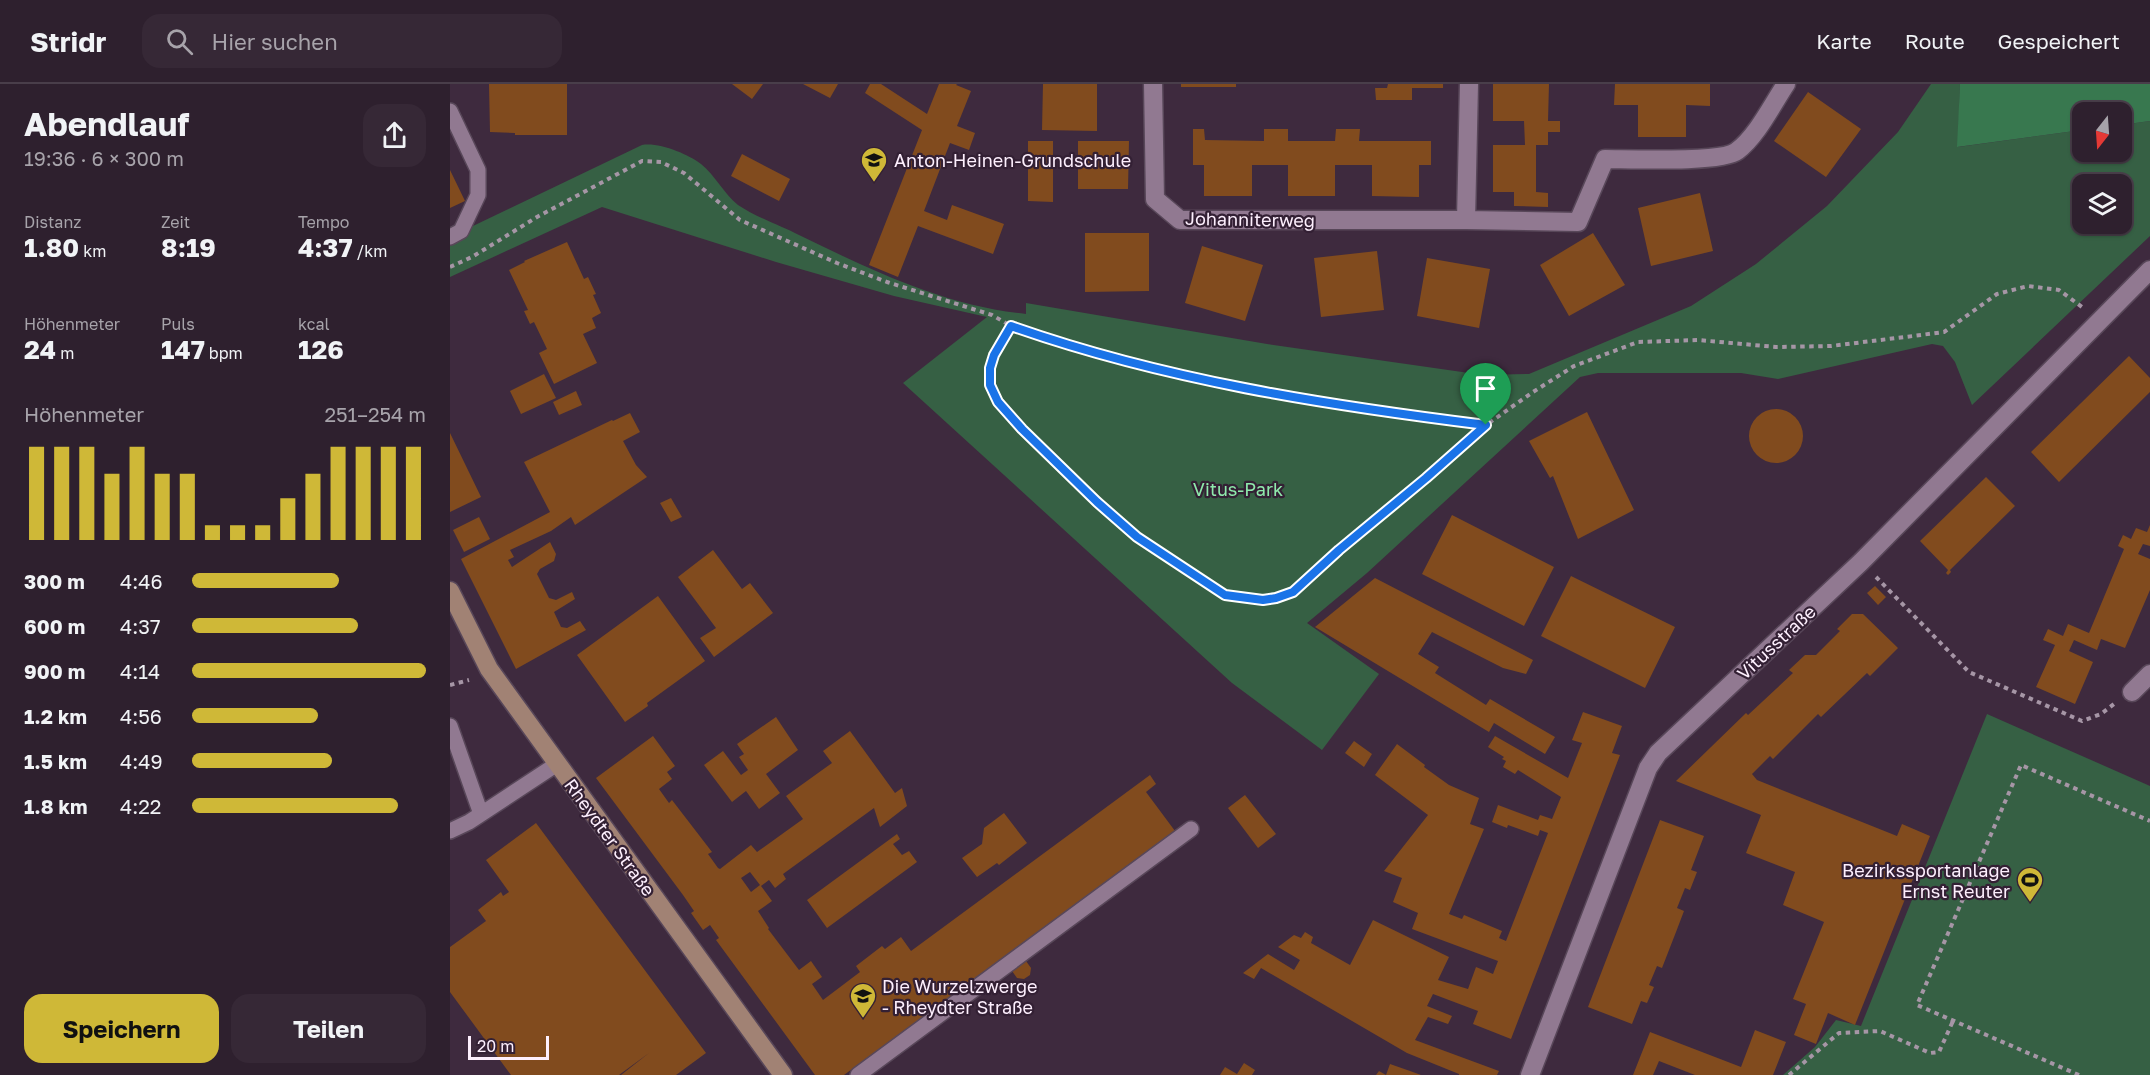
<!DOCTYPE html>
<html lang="de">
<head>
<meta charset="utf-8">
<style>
  :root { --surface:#2e202e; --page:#362836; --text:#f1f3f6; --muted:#a7a3aa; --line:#493e4a; --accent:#cfb837 }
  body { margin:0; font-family:"Golos Text",sans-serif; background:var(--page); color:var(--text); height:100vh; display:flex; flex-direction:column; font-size:22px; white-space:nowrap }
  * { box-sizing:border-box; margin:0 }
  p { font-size:20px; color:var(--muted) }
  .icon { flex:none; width:33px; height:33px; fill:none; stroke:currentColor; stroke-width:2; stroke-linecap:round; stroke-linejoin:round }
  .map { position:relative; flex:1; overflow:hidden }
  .side { display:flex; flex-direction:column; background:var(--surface); width:450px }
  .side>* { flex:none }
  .needle { width:39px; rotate:197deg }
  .tools { position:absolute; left:1622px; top:18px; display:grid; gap:12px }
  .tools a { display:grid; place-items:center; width:60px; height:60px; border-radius:12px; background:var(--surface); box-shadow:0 2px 4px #0004,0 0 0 2px var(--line); font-size:30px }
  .scale { position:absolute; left:18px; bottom:15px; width:81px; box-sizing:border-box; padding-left:6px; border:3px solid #fdeffd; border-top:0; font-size:16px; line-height:21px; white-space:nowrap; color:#fdeffd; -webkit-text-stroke:4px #332034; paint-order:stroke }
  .pin { position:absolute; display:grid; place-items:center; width:51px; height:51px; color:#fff; margin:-62px -26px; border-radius:50% 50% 50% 0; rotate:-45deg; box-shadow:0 0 6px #0007 }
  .pin .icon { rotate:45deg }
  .round { display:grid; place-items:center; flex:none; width:63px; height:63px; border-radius:18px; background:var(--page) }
  .overview { display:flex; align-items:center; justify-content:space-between; height:102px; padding:0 24px }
  h1 { font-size:33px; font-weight:700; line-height:45px }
  .metrics { display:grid; grid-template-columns:repeat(3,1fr); gap:9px; height:102px; padding:6px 24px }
  .metrics div { display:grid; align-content:center }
  .metrics b { font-size:26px; font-weight:700 }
  .metrics small { font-size:16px; font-weight:400 }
  .metrics p { font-size:16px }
  .chart { height:168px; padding:12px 24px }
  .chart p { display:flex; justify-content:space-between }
  .chart svg { width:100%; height:108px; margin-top:6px; stroke:var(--accent); stroke-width:6 }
  .button { display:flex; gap:12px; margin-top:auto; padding:12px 24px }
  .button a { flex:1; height:69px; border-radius:18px; background:var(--accent); color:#111; font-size:24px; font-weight:700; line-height:69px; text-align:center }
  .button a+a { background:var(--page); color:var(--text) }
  ul { padding:0 24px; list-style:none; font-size:20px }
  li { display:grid; grid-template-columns:96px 72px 1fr; align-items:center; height:45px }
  li i { height:15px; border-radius:8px; background:var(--accent) }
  header { display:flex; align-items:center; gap:36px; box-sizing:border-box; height:84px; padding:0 30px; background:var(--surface); border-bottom:2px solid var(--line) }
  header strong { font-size:28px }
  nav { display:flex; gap:33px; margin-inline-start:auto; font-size:21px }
  .search { width:420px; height:54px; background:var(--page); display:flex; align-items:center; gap:15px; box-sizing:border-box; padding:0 21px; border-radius:18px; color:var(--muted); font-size:22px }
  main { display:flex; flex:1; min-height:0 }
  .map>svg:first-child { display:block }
</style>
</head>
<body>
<header>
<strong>Stridr</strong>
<div class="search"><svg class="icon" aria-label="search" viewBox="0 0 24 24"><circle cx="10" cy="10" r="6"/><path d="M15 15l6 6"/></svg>Hier suchen</div>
<nav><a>Karte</a><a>Route</a><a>Gespeichert</a></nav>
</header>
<main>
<section class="side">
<div class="overview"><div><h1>Abendlauf</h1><p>19:36 · 6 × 300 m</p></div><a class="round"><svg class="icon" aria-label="share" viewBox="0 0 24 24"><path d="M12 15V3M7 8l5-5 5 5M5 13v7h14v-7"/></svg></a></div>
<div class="metrics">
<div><p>Distanz</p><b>1.80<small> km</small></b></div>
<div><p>Zeit</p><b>8:19</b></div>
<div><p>Tempo</p><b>4:37<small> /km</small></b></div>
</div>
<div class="metrics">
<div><p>Höhenmeter</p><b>24<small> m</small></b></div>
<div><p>Puls</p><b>147<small> bpm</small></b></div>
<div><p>kcal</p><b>126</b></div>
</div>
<div class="chart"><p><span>Höhenmeter</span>251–254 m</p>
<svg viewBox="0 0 160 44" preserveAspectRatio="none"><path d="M5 44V6M15 44V6M25 44V6M35 44V17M45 44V6M55 44V17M65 44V17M75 44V38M85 44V38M95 44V38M105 44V27M115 44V17M125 44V6M135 44V6M145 44V6M155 44V6"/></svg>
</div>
<ul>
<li><b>300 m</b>4:46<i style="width:63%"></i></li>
<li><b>600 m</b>4:37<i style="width:71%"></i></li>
<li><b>900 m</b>4:14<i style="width:100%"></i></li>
<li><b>1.2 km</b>4:56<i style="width:54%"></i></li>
<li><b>1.5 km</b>4:49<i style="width:60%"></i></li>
<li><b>1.8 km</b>4:22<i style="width:88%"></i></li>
</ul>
<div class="button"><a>Speichern</a><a>Teilen</a></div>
</section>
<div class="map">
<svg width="1700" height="991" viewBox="0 0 1700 991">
  <rect width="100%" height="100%" fill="#3e2a3e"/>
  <!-- green -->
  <path fill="#366044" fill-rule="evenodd" d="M1481 0H1510L1508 63 1632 46V68H1671V41L1700 37V152L1522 321 1505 278 1493 262 1482 260 1328 295 1291 289H1148L1130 293 917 489 857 539 929 590 872 666 782 599 453 299 537 233 444 212 326 178 152 123 0 193V153L192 61C209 58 238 70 251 80 265 91 274 110 288 121 304 132 331 142 349 151 421 186 495 222 576 230V219L817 260 1033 291 1079 290 1241 222 1306 180 1377 122 1448 48ZM1632 100H1671V140H1632Z
    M1537 630 1700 702V991H1333L1365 963 1386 936 1411 942Z"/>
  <!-- forest -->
  <path fill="#38784f" d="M1510 0H1700V37L1671 41V28H1632V46L1507 63Z"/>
  <!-- building -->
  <path fill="#814b1e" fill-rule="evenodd" d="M39 0H117V51H65V49L40 48Z
    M282 0H313L302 15Z
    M353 0H388L380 14Z
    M420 0H431L477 30 489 0H507L506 1 521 7 507 42 525 49 519 66 500 59 474 127 497 136 502 121 554 140 543 170 468 142 448 193 419 181 472 46 415 9Z
    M593 0H647V47L592 46Z
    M731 0H786V3H731Z
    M938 0H993V4H962V16H926L925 4H937Z
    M1043 0H1099L1098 37H1110V48H1098V61H1086V108L1098 109V123L1064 122V108H1043V61H1075L1074 37H1043Z
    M1165 0H1260V22L1236 21V53H1188V21H1164Z
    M1358 8 1411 45 1376 93 1324 57Z
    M743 45H754L755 56 814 57V45H838V57H885L886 45H910L909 57H981V81H969V113L922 112V81H885V112H838V81H802V112H754V81H743Z
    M578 57H603V118L578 117Z
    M628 57H679L678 105H628Z
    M292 70 340 95 329 117 281 92Z
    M0 86 15 117 0 124Z
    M1250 109 1263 167 1201 182 1188 124Z
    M635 149H699V207L635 208Z
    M1143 149 1175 201 1119 232 1090 181Z
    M117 158 134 195 138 193 146 210 143 211 151 229 142 234 146 244 133 250 147 279 104 300 89 269 97 265 84 238 80 240 74 227 78 226 59 186 75 178 74 177Z
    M752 162 813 181 795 237 735 219Z
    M927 167 934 226 871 233 864 174Z
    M977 174 1040 185 1029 244 967 232Z
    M1679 272 1700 294V308L1609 398 1581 368Z
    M94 290 106 314 71 330 60 307Z
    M126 307 132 321 109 331 103 318Z
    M1299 352a27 27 0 1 1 54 0a27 27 0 1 1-54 0Z
    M1137 328 1184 426 1128 455 1103 392 1100 394 1079 357Z
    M180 329 190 348 173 357 186 381 197 393 125 441 121 433 101 447 60 466 64 473 58 476 62 483 100 458 106 470 104 477 90 485 87 490 99 514 106 516 122 508 125 515 104 528 111 543 117 544 130 537 136 546 66 585 11 475 100 428 74 378 162 336 163 337Z
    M0 349 31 413 0 428Z
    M1536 393 1565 422 1500 486 1501 488 1498 491 1496 489 1498 486 1470 457Z
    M221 414 232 433 221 438 210 419Z
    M1002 431 1104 483 1074 542 972 490Z
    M29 433 40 455 14 468 3 446Z
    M1700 441V462L1693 460 1688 470 1700 475V506L1675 564 1651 555 1647 566 1624 556 1619 567 1643 578 1625 620 1586 603 1605 561 1593 556 1598 545 1613 552 1618 540 1639 549 1674 465 1668 462 1673 451 1681 455 1686 444 1697 448Z
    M263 466 292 505 300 499 323 529 264 573 250 554 266 544 228 493Z
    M1121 492 1225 543 1195 604 1091 552Z
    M925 494 1083 576 1076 590 1053 584 982 548 968 570 989 583 985 589 1036 621 1040 615 1105 653 1095 670 1044 639 1039 648 865 543Z
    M1425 502 1436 513 1428 521 1417 509Z
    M208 512 255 577 197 619 198 622 175 638 127 571Z
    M1402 530H1413L1448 564 1420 592 1417 589 1371 633 1368 630 1323 675 1320 672 1302 690 1307 696 1447 752 1452 740 1480 752 1405 941 1378 929 1366 960 1344 951 1356 920 1343 915 1374 838 1333 821 1345 788 1296 769 1311 731 1226 697 1296 629 1298 631 1343 589 1339 586 1355 571H1366L1390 547 1387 545Z
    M1133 628 1172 642 1162 669 1170 671 1061 955 1023 940 1028 927 983 910 977 922 1002 932 998 940 978 933 965 956 1049 987 1047 991H1009V990L957 969 811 884 804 895 793 889 818 870 844 886 850 876 828 863 844 851 851 854 855 848 863 853 861 859 900 881 923 836 999 873 988 896 1018 905 1026 883 1043 890 1048 877 962 845 968 829 943 818 952 794 934 787 978 731 925 691 947 660 975 681 974 683 999 701 1029 714 1020 740 1034 745 999 830 1012 835 1014 831 1052 847 1049 854 1056 857 1098 749 1090 746 1088 752 1058 741 1057 744 1042 738 1048 721 1088 736 1090 731 1102 735 1111 713 1068 686 1065 690 1053 683 1056 677 1052 675 1054 673 1038 663 1045 652 1118 694 1132 659 1122 656Z
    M326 633 348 666 316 690 330 709 309 725 296 707 282 718 254 681 273 667 291 691 298 686 289 673 294 670 287 660Z
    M400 647 445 709 452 704 457 722 430 743 424 724 333 790 336 795 325 804 319 796 311 802 322 817 308 827 319 844 318 845 349 886 361 877 372 893 362 900 373 916 410 888 406 882 432 862 435 865 451 853 461 867 700 691 706 700 696 708 725 747 394 991H365L266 856 269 854 260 841 253 846 241 829 244 827 233 811 146 694 203 652 225 682 217 688 222 695 209 705 219 719 222 716 262 768 258 770 268 784 270 785 301 761 307 768 353 735 336 712 382 679 373 667ZM300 788 310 801 301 808 291 794Z
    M904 657 922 670 914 683 895 669Z
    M795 711 826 750 808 764 778 724Z
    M554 729 577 759 549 781 547 779 527 793 512 774 532 760 534 744Z
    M1210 736 1254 752 1241 786 1247 788 1240 806 1235 804 1227 824 1234 827 1226 848 1212 884 1207 882 1199 901 1204 903 1197 919 1191 917 1182 940 1138 923Z
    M86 739 256 969 226 991H171L199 969 169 991H61L0 908V863L36 837 28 826 51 808 53 812 59 808 36 776Z
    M447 750 450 755 443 760 452 771 459 767 467 778 377 844 357 816Z
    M576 877 581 884 580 891 574 895 567 894 562 887Z
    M1305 946 1336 958 1323 991H1245L1209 977 1203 991H1183L1200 948 1291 983Z
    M794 979 805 986 802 991H770L775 983 787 990Z
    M940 980 960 987 971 991H926L929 987 936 991Z"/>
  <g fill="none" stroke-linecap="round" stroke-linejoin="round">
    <!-- service casing -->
    <g stroke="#584759" stroke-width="18">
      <path id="service" d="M0 27 28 86V111L11 147 0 153
        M0 642 31 730
        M0 747 19 738 107 680
        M408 991 741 745"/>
    </g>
    <!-- minor casing -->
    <g stroke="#584759" stroke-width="21">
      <path id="minor" d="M703 0 705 115 730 136H1016L1128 138 1155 75C1179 75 1272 79 1287 67 1307 52 1322 21 1336 0
        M1016 136 1019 0
        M1682 608 1700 590
        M1080 991 1198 684 1208 669 1411 478 1700 186"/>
    </g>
    <!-- secondary casing -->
    <g stroke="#584759" stroke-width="21">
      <path id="secondary" d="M0 507 39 585 333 991"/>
    </g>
    <!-- path -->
    <path stroke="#a696a6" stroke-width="4" stroke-dasharray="4.5 4.5" stroke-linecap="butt" d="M0 183 22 173 87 133 192 77 211 78 234 89 290 136 387 179 437 198 542 231 561 242 604 258 711 285 829 311 924 327 1035 341
      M561 242 544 271 540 284V301L548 318 572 345 647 418 687 453 775 511 813 516 826 514 843 508 889 466 976 394 1036 341 1083 308 1124 282 1188 258 1248 256 1326 263 1381 262 1463 252 1494 248 1547 210 1578 202 1609 206 1632 223
      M1426 493 1519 588 1632 637 1651 630 1664 620
      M0 601 19 596
      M1339 991 1389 949 1430 947 1480 969 1489 968 1503 937
      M1629 991 1467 921 1571 681 1700 737"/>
    <!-- service -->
    <use href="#service" stroke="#917991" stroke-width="15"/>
    <!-- minor -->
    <use href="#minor" stroke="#917991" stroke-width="18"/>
    <!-- secondary -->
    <use href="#secondary" stroke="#a18274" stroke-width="18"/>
  </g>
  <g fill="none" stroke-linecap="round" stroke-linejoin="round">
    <!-- route casing -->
    <g stroke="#fff" stroke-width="12">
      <path id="route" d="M561 242C714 296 875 321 1036 341L976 394 889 466 843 508 826 514 813 516 775 511 687 453 647 418 572 345 548 318 540 301V284L544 271Z"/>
    </g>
    <!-- route -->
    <use href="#route" stroke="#1a73e8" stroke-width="8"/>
  </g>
  <!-- icons -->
  <defs>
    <g id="school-pin" transform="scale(1.35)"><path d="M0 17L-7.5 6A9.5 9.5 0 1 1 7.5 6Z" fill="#cfb837" stroke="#332034"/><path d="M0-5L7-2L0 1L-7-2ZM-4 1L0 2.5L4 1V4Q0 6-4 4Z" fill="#111"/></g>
    <g id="stadium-pin" transform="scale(1.35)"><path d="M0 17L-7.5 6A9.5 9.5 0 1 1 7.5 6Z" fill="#cfb837" stroke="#332034"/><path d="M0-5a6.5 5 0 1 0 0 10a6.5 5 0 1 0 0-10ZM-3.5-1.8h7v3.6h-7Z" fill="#111"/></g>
  </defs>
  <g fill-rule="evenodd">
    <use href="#school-pin" x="424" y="76"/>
    <use href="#stadium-pin" x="1580" y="796"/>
    <use href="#school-pin" x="413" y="912"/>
  </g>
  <g text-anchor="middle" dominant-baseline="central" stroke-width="4.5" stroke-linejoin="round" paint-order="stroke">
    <!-- poi labels -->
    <g font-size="18" fill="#fdeffd" stroke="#332034" text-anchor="start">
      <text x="444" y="76">Anton-Heinen-Grundschule</text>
      <text x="1560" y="786" text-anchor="end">Bezirkssportanlage<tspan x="1560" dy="21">Ernst Reuter</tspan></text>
      <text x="432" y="902">Die Wurzelzwerge<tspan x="432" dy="21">- Rheydter Straße</tspan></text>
    </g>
    <!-- street labels -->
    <g font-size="18" fill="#fdeffd" stroke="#332034">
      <text transform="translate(800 135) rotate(1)">Johanniterweg</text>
      <text transform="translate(1326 558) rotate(-43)">Vitusstraße</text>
      <text transform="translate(160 753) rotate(54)">Rheydter Straße</text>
    </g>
    <!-- park labels -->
    <g font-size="18" fill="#8feaac" stroke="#332034">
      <text x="788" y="405">Vitus-Park</text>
    </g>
  </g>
</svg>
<div class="tools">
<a><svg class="needle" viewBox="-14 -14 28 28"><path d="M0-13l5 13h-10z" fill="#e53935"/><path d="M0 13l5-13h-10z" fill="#a7a3aa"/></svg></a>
<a><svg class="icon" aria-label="layers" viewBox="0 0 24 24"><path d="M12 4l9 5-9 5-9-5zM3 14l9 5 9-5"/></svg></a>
</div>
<div class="scale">20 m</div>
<div class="pin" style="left:1036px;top:341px;background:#1e9e55"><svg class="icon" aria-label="arrive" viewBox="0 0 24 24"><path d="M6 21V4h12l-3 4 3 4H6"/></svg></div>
</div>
</main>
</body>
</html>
